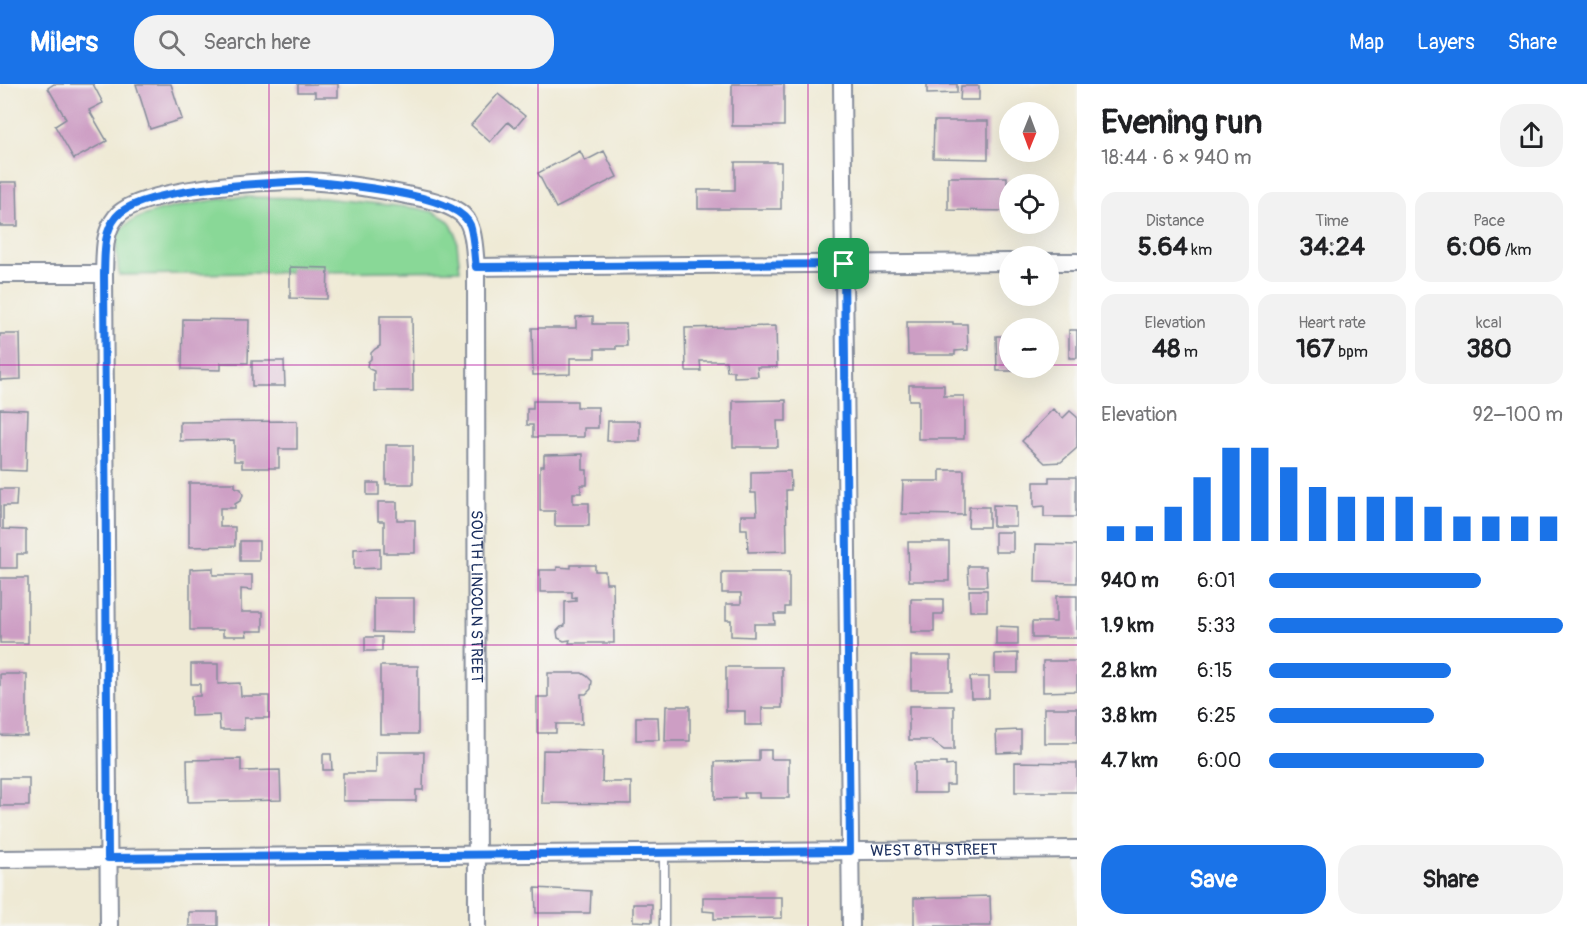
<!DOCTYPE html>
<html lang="en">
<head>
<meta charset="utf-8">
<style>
  :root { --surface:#fff; --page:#f2f2f2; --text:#202124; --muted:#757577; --accent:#1a73e8 }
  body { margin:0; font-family:Pangolin,sans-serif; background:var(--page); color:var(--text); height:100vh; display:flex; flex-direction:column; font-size:22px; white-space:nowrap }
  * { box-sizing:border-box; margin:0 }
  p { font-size:20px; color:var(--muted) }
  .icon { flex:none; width:33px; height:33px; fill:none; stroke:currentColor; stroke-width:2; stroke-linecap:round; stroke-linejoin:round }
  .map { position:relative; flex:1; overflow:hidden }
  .sheet { display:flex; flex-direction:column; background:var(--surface); width:510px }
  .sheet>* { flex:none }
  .needle { width:39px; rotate:181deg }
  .tools { position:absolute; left:999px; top:18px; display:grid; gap:12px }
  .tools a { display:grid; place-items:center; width:60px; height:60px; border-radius:50%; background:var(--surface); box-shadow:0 6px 24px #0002; font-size:30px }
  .pin { position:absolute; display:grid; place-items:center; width:51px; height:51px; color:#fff; margin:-26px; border-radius:12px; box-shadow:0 3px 9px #0006 }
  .round { display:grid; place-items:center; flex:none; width:63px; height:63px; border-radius:24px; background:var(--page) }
  .head { display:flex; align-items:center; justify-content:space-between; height:102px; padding:0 24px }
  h1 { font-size:33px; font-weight:800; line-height:45px }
  .metrics { display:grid; grid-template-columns:repeat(3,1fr); gap:9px; height:102px; padding:6px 24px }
  .metrics div { display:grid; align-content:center; border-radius:15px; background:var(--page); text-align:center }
  .metrics b { font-size:26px; font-weight:800 }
  .metrics small { font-size:16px; font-weight:400 }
  .metrics p { font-size:16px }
  .chart { height:168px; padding:12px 24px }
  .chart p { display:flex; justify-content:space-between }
  .chart svg { width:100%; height:108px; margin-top:6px; stroke:var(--accent); stroke-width:6 }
  .action { display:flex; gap:12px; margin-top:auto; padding:12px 24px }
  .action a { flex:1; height:69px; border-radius:24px; background:var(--accent); color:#fff; font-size:24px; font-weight:800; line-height:69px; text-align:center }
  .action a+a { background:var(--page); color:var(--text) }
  ul { padding:0 24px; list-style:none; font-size:20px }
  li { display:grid; grid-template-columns:96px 72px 1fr; align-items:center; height:45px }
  li i { height:15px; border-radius:8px; background:var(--accent) }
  header { display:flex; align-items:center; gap:36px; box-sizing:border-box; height:84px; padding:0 30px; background:var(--accent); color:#fff }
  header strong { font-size:28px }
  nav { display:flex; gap:33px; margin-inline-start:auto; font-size:21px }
  .search { width:420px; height:54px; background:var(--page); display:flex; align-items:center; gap:15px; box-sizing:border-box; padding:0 21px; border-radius:24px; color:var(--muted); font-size:22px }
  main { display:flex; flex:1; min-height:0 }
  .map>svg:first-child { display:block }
</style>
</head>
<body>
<header>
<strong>Milers</strong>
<div class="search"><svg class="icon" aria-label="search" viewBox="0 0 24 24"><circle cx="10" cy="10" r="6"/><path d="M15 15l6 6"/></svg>Search here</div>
<nav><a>Map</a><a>Layers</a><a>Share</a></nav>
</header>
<main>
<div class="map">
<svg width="1077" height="842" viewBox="0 0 1077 842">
  <rect width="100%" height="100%" fill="#f6f6f2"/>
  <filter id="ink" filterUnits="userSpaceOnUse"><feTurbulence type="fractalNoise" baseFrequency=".0167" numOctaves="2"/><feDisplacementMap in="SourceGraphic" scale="12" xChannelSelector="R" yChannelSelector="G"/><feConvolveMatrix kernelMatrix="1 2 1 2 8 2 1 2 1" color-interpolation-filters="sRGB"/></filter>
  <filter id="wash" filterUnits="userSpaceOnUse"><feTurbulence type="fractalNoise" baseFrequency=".008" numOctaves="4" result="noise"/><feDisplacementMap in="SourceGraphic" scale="24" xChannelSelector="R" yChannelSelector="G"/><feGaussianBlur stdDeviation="1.35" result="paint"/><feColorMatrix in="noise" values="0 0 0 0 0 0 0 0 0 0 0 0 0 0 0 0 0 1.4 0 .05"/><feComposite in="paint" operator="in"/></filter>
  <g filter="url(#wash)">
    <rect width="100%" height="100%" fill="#efead5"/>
    <!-- green -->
    <path fill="#89d897" stroke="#52847a" stroke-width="1.5" d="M232 113 324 114 416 124 434 128 449 137 456 150 460 186 119 191C118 178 114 162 119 149 129 126 207 118 232 113Z"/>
    <g id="blocks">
      <!-- building -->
      <path fill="#cd9ec4" d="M54 0H93L103 19 89 26 107 57 74 75 55 42 66 35 48 4Z
        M136 0H171L182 35 150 45Z
        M298 0H338V13H315V8H298Z
        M732 0H784V42H732Z
        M927 0H957V9L927 10Z
        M961 2H979V16H960Z
        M498 10 525 32 515 44 508 38 490 58 471 41Z
        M934 37H988V75L933 74Z
        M580 67 585 77 604 67 617 93 556 124 538 89Z
        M735 78H781V125H698V106H735Z
        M948 93H1007V99L1010 98V127L948 126Z
        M0 98H17L18 142H0Z
        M290 183 328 184 327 215 290 214Z
        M380 232H412L413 307H374V287L369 285 367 282 368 278 371 275V269L375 265 380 262Z
        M593 232V240H626L627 262H616V265H595V274H570V290L533 291 532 244H576V233Z
        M183 235 249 236 248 279H221V286L182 285Z
        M907 238H953V240H967L968 266 955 267V271H908Z
        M776 242 777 283H757L758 292 734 293V287H727L726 277H700L701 287H686L685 244Z
        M1069 246H1077V274H1069Z
        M0 250H20L21 295 0 296Z
        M996 252H1010V284H1041V287H997Z
        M252 277H284L285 302H252Z
        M909 301H944V312H964V355H918V316H909Z
        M786 316V337H777L778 363H733V317Z
        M533 317H577V323H598V344H584V353H533V341H527V325H533Z
        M0 325 28 326 26 387 0 386Z
        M1053 325 1063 334 1070 327 1077 333V364L1061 378 1045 379 1022 357Z
        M297 337V365H279V384H242V377H234V356L180 357V338Z
        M608 337H640V357H607Z
        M386 361H413V400H386Z
        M583 370V386H587V401H581V409H573V419H589V442H555V427H540V382H544V371Z
        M940 386H964V431L902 430 903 397H940Z
        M790 387 791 406H786L787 467 748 468 747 445H741V431H757L756 409H751V388Z
        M1049 393H1076V433H1044V422L1034 423V398H1049Z
        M189 399H235V403L241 405 243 411 240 417 235 420V424H220V443H235V462L189 463Z
        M367 399H379V411H367Z
        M0 405H17L16 422H3V445L26 446V470H17V484H0Z
        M378 418H397V436H415V469H384V437H378Z
        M993 421 1016 422V442H993Z
        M969 423H989V443H968Z
        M995 448H1013V468H995Z
        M240 457H259V477H240Z
        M908 458H949V497H909Z
        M1036 460 1077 461V499L1035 498Z
        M380 464V484L354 485V465Z
        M571 481H595V487H605L606 499H613L614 559H569L570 556 564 557 558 554 557 547 561 543 565 542V518L576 517V513L572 514V508H540V486H557V483L571 484Z
        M968 482H986L987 502H969Z
        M213 484V491H252V506L241 505V528H263V547H246L247 552H223V546H190V485Z
        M722 488H789V523H785V530H774L775 540H754V553L731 552V536H726V520H741V509H722Z
        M0 494H28V559H0Z
        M969 506H987V527H970Z
        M1056 512H1077V554H1032V538H1056Z
        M374 514H414V549L374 548Z
        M911 515H943V530H934V548H911Z
        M996 542 1018 543V561H996Z
        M365 553H382V567H365Z
        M1018 569V589H995V570Z
        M911 572H951V606H911Z
        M1043 577H1077V607L1043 608Z
        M191 580H218V600L240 599 241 612H269V634H244V646H220L219 631 191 632V612H200V600H191Z
        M380 582H418V650H380Z
        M726 583H782V624H762V641H745V627H726Z
        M548 589H582L587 592 592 597 591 605 586 610H581L582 640H556V649H537V613H548Z
        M0 590H27V652L0 651Z
        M970 593H989V614H971Z
        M666 622H690V657H665Z
        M909 622H954V666H944L930 656H909Z
        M1044 624H1077V659H1044Z
        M636 633H658L659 656H636Z
        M1021 646V668L997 669 996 647Z
        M543 666 603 667 602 698H631V720L542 719Z
        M759 666H771V675H789V714H759V709H744L745 714 715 715V678L759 677Z
        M376 668H424L423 706H416V717H343V689H376Z
        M323 670H331L332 686H323Z
        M241 675V687L280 686 281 716 188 718 187 676Z
        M1015 678 1077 679V708H1015Z
        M914 679H946V682L954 681V701H946V709H914Z
        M0 694H29V722H0Z
        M535 804 591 807 590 829H536Z
        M990 812 991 842H914V814Z
        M703 813H782V834L714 835V828L703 827Z
        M633 820H652V838L633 837Z
        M189 828H218V842H189Z"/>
    </g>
  </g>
  <g filter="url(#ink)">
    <use href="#blocks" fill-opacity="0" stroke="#858c9a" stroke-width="1.5"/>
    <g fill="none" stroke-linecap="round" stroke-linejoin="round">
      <!-- service casing -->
      <g stroke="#858c9a" stroke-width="11">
        <path id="service" d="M664 769V842"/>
      </g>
      <!-- minor casing -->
      <g stroke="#858c9a" stroke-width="20">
        <g id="minor">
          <path d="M842 0 851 842"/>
          <path d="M1048 178H1077"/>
          <path d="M476 183 1010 178"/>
          <path d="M0 190H104"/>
          <path id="s1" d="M0 775 1077 765"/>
          <path id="s2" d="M109 842 104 190C105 170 103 149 116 133 138 104 270 96 307 97 343 99 380 105 416 113 430 116 446 119 459 128 475 138 474 165 476 183L477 842"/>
        </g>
      </g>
      <!-- service -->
      <use href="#service" stroke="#fff" stroke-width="8"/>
      <!-- minor -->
      <use href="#minor" stroke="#fff" stroke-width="16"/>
    </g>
  </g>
  <g fill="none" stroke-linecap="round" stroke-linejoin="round" filter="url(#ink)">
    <!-- route casing -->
    <g stroke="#fff" stroke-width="12">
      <path id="route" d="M307 97C340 101 457 108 470 141 474 153 474 170 476 183L844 180 850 767 108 774 104 190C105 170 103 149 116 133 139 103 269 99 307 97Z"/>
    </g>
    <!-- route -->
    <use href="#route" stroke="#1a73e8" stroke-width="8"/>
  </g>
  <!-- grid -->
  <path fill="none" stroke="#b5179e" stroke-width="1.5" stroke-opacity="0.55" d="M269 0V842M538 0V842M808 0V842M0 281H1010M1048 281H1077M0 561H1077"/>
  <g text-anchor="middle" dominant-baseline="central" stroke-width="5" stroke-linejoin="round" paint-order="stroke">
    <!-- street labels -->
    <g font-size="16" fill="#1b2f5e" stroke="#f6f6f2">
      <text stroke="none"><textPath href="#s2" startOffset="1454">SOUTH LINCOLN STREET</textPath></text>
      <text stroke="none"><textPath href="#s1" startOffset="934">WEST 8TH STREET</textPath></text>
    </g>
  </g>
</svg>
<div class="tools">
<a><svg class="needle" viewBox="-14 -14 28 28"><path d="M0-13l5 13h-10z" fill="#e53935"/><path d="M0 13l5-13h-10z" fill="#757577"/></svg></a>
<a><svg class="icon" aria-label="locate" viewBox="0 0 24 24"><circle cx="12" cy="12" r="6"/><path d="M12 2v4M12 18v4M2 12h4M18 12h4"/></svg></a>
<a>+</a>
<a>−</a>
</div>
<div class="pin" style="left:844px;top:180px;background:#1e9e55"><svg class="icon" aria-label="arrive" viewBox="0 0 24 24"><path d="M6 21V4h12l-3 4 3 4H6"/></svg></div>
</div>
<section class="sheet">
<div class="head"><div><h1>Evening run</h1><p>18:44 · 6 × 940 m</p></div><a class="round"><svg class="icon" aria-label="share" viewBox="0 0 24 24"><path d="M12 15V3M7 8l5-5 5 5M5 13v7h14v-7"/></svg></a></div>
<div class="metrics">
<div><p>Distance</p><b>5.64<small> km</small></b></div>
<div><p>Time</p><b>34:24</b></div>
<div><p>Pace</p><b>6:06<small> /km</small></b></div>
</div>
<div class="metrics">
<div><p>Elevation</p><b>48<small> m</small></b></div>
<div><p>Heart rate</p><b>167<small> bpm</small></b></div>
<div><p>kcal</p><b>380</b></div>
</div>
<div class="chart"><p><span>Elevation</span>92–100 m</p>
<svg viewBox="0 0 160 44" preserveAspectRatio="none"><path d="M5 44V38M15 44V38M25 44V30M35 44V18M45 44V6M55 44V6M65 44V14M75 44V22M85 44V26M95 44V26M105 44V26M115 44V30M125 44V34M135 44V34M145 44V34M155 44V34"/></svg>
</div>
<ul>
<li><b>940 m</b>6:01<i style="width:72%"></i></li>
<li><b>1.9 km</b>5:33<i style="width:100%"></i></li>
<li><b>2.8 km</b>6:15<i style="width:62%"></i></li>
<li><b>3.8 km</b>6:25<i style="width:56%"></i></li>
<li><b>4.7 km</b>6:00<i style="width:73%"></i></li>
</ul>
<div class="action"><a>Save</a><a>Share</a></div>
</section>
</main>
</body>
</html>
